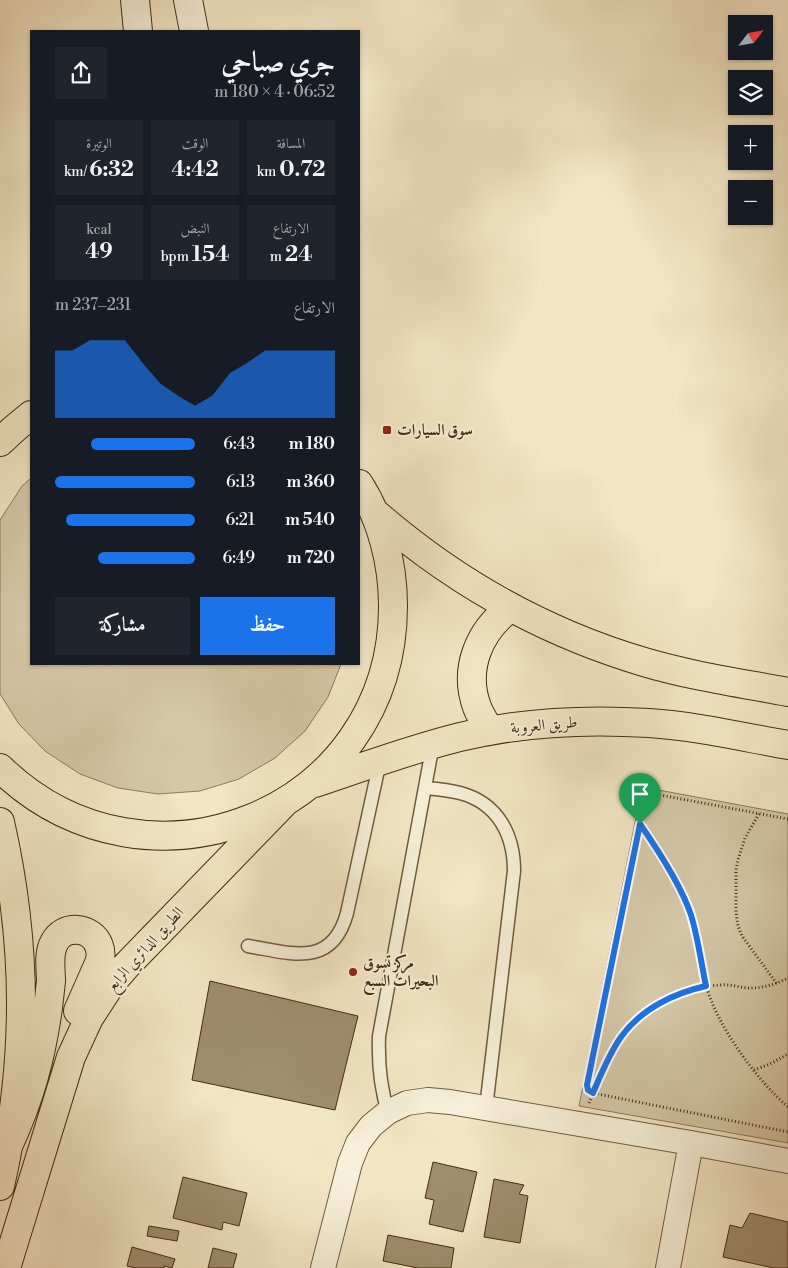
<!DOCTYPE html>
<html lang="ar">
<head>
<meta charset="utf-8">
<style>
  :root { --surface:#171b24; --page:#20242c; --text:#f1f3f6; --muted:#9ea1a6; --accent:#1a73e8 }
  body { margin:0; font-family:"Libre Bodoni",Amiri,serif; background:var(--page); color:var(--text); direction:rtl; height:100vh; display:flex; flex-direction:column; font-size:19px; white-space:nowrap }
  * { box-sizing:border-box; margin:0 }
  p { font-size:16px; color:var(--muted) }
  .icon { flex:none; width:28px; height:28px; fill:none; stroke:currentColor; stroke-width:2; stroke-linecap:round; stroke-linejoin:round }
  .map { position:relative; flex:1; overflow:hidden; direction:ltr }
  .panel { position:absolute; left:30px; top:30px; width:330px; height:635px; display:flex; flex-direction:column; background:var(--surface); border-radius:0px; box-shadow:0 1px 4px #0004; direction:rtl }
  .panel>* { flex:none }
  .needle { width:32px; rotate:59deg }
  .controls { position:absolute; left:728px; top:15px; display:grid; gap:10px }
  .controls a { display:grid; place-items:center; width:45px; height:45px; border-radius:0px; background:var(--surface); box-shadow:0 1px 4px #0004; font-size:25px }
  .pin { position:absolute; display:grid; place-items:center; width:42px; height:42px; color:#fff; margin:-51px -21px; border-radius:50% 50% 50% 0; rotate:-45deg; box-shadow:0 0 5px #0007 }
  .pin .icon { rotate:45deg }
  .round { display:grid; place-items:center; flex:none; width:52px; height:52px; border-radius:0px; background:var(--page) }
  .overview { display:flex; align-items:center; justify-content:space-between; height:85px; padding:0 25px }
  h1 { font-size:28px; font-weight:800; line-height:38px }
  .figures { display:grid; grid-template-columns:repeat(3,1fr); gap:8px; height:85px; padding:5px 25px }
  .figures div { display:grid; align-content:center; border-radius:0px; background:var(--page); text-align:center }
  .figures b { font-size:21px; font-weight:800 }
  .figures small { font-size:14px; font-weight:400 }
  .figures p { font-size:14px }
  .chart { height:140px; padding:10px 25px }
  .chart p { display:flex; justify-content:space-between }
  .chart svg { width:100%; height:90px; margin-top:5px; fill:var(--accent); opacity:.7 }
  .action { display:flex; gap:10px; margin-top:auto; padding:10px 25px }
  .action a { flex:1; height:58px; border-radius:0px; background:var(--accent); color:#fff; font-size:20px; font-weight:800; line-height:58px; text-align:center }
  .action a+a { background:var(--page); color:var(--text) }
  ul { padding:0 25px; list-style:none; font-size:16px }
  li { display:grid; grid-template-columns:80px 60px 1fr; align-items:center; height:38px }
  li i { height:12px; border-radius:6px; background:var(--accent) }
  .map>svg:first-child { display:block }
</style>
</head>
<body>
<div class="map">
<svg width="788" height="1268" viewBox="0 0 788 1268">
  <rect width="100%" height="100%" fill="#f3e6c5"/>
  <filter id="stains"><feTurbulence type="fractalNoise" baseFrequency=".004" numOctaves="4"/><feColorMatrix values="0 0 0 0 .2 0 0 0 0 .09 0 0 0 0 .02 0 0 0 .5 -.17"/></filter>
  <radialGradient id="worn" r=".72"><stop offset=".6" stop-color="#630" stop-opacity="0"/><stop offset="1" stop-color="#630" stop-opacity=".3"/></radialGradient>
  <!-- green -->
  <path fill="#d5c7a7" stroke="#8c7a5c" d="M31 478V664H341L328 697 305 731 275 758 239 779 200 791 158 794 118 788 80 774 45 751 19 724 0 694V520L22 486Z
    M642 787 788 814V1143L579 1106Z"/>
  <!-- building -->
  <path fill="#9f8d6f" stroke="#442d12" d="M210 981 358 1016 335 1110 192 1080Z
    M433 1162 477 1172 463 1232 429 1224 434 1200 425 1198Z
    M183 1177 247 1193 239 1226 223 1222 222 1230 173 1218Z
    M494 1179 524 1185 519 1194 528 1196 520 1243 484 1237Z
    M750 1213 788 1222V1268H774L723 1257 730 1225 742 1228Z
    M149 1226 179 1231 177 1241 147 1236Z
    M388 1235 454 1248 451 1268H418L383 1261Z
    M132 1247 175 1259 172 1268 164 1266V1268H136L127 1266Z
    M213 1248 237 1254 233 1268H208Z"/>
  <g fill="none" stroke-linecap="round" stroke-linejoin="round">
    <!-- service casing -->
    <g stroke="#705b3f" stroke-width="15">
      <path id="service" d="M425 788C437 789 449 790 460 793 498 803 514 835 514 871L486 1108
        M248 946C290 953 332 969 347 913L380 761
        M388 1112C380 1087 378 1063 379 1036L433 744"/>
    </g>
    <!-- minor casing -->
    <g stroke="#705b3f" stroke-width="26">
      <path id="minor" d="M323 1268 350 1163 358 1143 371 1126 388 1112 407 1103 428 1100 450 1102 691 1143 788 1161
        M668 1268 691 1143"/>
    </g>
    <!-- secondary casing -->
    <g stroke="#442d12" stroke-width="30">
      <path id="secondary" d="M135 0 138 31
        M188 0 194 31"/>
    </g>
    <!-- primary casing -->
    <g stroke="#442d12" stroke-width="30">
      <path id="primary" d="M0 822C28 946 28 1062 0 1186
        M9 1144C30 1098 41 1058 48 1008 49 999 50 990 51 981 51 970 48 954 54 943 63 924 92 926 99 946 101 951 101 955 100 961L78 1011
        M6 1268 71 1057 89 1018 113 981 127 965 283 804"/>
    </g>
    <!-- trunk casing -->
    <g stroke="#442d12" stroke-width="30">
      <path id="trunk" d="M0 442 14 429 31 415
        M374 512C453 581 543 632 644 662 691 676 740 683 788 692
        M490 731C485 723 480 715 477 707 463 669 479 631 510 608
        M0 768C147 911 393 813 393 606 393 564 382 520 359 484
        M315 783C363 767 411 749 460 737 522 722 586 719 649 723 696 726 742 737 788 745"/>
    </g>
    <!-- path -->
    <path stroke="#442d12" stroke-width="3" stroke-dasharray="1 2.5" stroke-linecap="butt" d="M759 814 745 838 738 860 736 870V912L738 926 742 936 777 984
      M788 819 655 794H649L647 796 587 1087 590 1092 593 1093 788 1132
      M641 825C659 851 680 884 691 914 698 937 700 961 706 985 717 1026 756 1079 788 1107
      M754 1070 770 1064 788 1054
      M589 1103C597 1082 608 1054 621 1037 644 1005 683 988 720 985 731 984 741 988 751 988 764 988 776 984 788 978"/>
    <!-- service -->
    <use href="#service" stroke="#f7efd9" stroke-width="12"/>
    <!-- minor -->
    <use href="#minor" stroke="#f7efd9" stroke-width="24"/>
    <!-- secondary -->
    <use href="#secondary" stroke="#f7efd9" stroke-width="28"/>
    <!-- primary -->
    <use href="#primary" stroke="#f3e6c5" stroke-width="28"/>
    <!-- trunk -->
    <use href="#trunk" stroke="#f3e6c5" stroke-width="28"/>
  </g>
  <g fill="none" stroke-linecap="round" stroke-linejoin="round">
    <!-- route casing -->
    <g stroke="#fff" stroke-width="10">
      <path id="route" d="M640 824C658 850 681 885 691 915 698 938 701 962 706 986 674 993 641 1009 621 1037 609 1054 601 1074 593 1093L588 1090 587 1085Z"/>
    </g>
    <!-- route -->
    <use href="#route" stroke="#1a73e8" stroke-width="6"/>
  </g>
  <!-- markers -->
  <g fill="#8f2418" stroke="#f7efd9" stroke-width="2">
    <rect x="382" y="425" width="10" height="10" rx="2.5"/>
    <circle cx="353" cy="972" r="5"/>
  </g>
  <g text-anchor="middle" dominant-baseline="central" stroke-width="4" stroke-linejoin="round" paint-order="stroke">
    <!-- poi labels -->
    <g font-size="16" font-weight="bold" fill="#442d12" stroke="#f7efd9" text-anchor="start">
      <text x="397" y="430">سوق السيارات</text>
      <text x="363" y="963">مركز تسوق<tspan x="363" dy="18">البحيرات السبع</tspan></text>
    </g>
    <!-- street labels -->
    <g font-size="16" fill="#442d12" stroke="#f7efd9">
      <text transform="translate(544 725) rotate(-5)">طريق العروبة</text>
      <text transform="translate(145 949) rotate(-48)">الطريق الدائري الرابع</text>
    </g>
  </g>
  <rect width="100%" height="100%" filter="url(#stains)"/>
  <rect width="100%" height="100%" fill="url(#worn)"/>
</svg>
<div class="controls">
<a><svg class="needle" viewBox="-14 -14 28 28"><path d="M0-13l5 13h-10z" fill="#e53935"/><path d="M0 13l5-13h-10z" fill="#9ea1a6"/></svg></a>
<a><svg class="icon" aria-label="layers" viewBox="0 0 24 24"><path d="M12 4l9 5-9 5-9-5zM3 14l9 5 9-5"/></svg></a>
<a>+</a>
<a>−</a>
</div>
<div class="pin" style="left:640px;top:824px;background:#1e9e55"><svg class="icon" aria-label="arrive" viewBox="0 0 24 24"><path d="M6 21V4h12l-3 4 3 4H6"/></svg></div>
<section class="panel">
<div class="overview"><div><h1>جري صباحي</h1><p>06:52 · 4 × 180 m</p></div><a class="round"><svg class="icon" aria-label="share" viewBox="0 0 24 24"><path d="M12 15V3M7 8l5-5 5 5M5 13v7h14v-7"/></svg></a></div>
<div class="figures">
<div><p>المسافة</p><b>0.72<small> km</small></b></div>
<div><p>الوقت</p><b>4:42</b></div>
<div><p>الوتيرة</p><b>6:32<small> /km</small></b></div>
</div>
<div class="figures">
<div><p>الارتفاع</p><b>24<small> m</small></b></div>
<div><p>النبض</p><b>154<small> bpm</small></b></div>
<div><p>kcal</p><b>49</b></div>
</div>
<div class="chart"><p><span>الارتفاع</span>231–237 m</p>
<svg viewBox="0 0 160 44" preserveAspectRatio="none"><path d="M0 44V11L10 11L20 6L30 6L40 6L50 17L60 27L70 33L80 38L90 33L100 22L110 17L120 11L130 11L140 11L150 11L160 11V44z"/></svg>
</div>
<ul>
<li><b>180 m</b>6:43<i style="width:74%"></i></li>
<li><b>360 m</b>6:13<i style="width:100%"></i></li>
<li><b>540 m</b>6:21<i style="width:92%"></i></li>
<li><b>720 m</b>6:49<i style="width:69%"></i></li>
</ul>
<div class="action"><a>حفظ</a><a>مشاركة</a></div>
</section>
</div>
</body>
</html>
